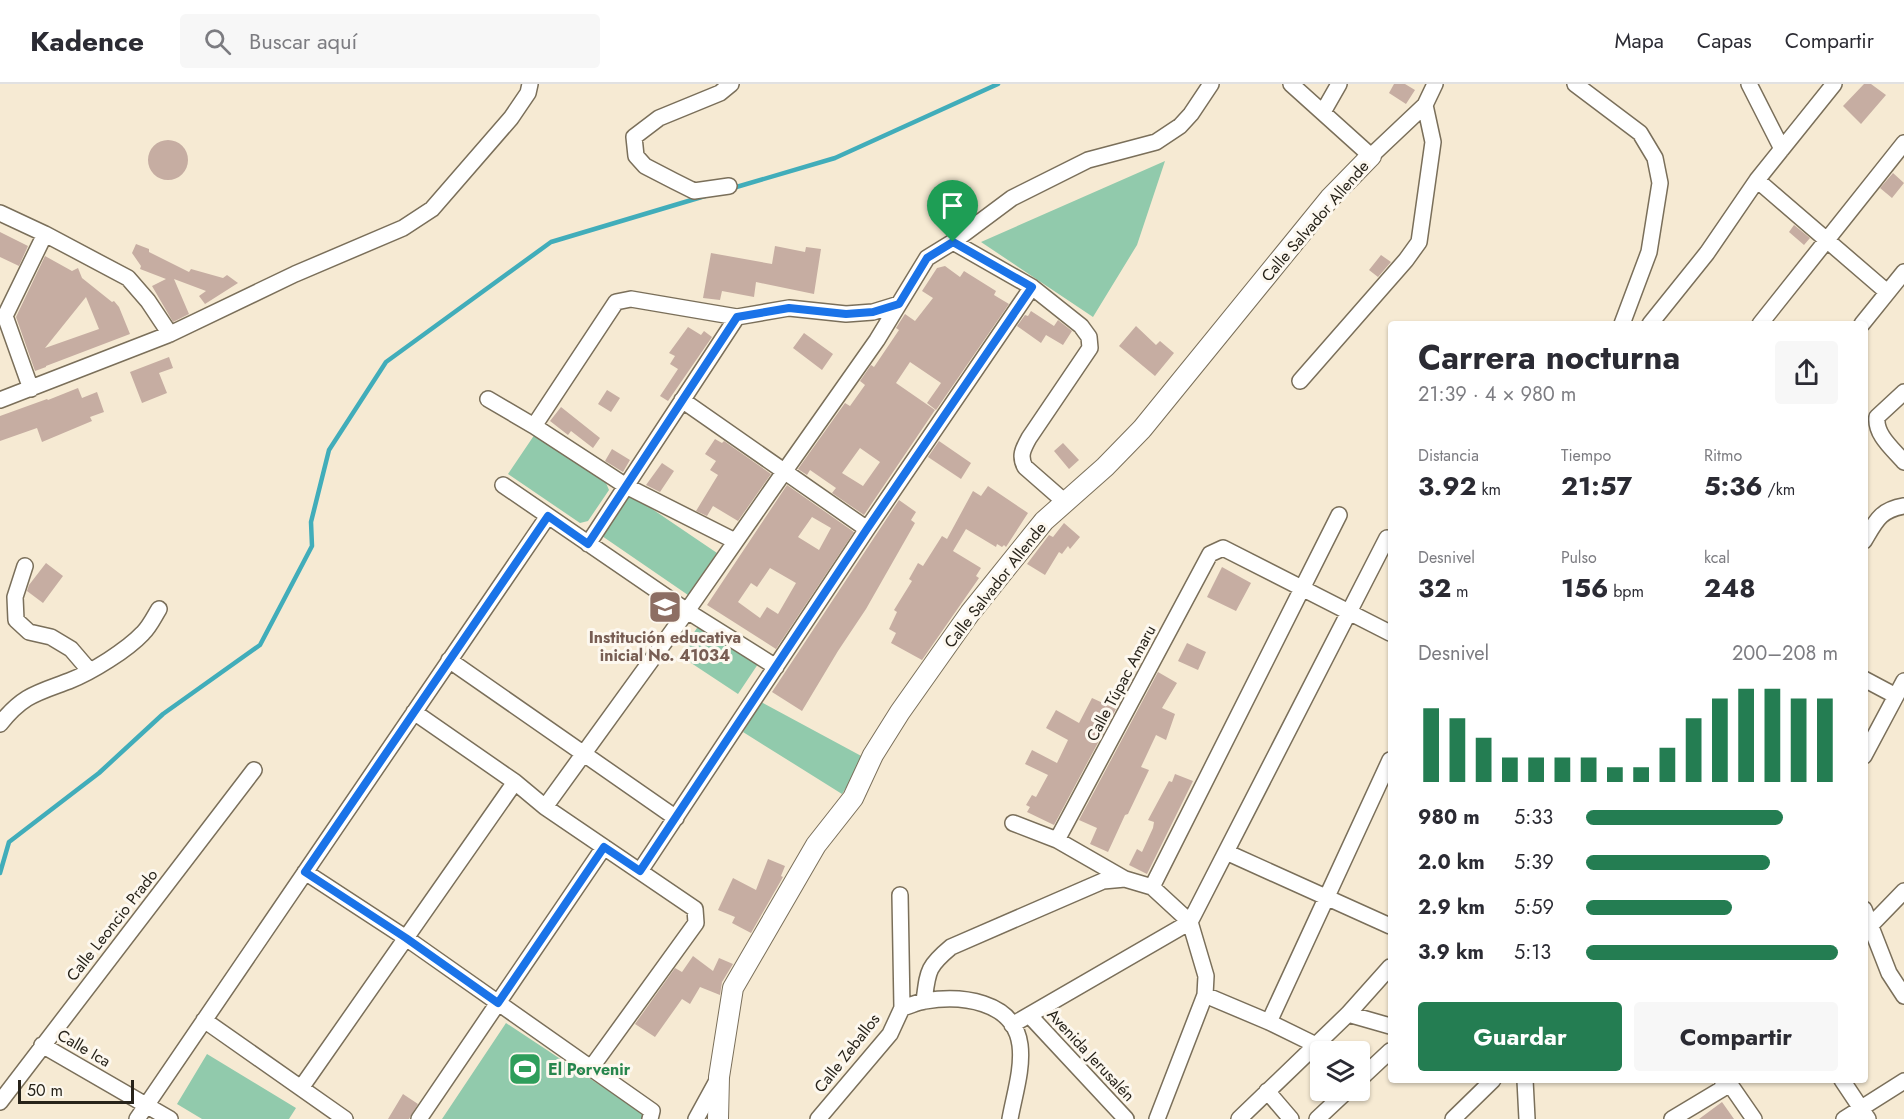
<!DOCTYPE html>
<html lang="es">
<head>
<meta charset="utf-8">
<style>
  :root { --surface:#fff; --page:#f7f7f7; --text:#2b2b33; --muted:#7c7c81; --line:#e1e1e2; --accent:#247d52 }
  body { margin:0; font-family:Jost,sans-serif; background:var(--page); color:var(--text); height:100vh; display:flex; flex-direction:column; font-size:22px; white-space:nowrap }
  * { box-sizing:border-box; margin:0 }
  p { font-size:20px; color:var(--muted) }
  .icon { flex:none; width:33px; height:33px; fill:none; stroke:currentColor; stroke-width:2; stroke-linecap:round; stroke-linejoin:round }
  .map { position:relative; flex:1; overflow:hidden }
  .sheet { position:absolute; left:1388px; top:237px; width:480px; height:762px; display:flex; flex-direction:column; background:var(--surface); border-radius:6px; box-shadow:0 2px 4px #0004 }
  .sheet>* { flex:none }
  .controls { position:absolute; left:1310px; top:957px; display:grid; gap:12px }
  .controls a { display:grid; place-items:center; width:60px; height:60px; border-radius:6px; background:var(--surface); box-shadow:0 2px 4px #0004; font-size:30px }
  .scale { position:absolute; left:18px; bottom:15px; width:116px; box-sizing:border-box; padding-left:6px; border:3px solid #27231a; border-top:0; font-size:16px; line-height:21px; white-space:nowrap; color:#27231a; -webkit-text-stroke:4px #fdf8ef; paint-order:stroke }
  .pin { position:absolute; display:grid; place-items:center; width:51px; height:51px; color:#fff; margin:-62px -26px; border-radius:50% 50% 50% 0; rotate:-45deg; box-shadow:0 0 6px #0007 }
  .pin .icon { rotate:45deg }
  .round { display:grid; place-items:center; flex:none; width:63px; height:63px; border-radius:6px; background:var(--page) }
  .overview { display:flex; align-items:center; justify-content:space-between; height:102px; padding:0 30px }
  h1 { font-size:33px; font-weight:700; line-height:45px }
  .metrics { display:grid; grid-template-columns:repeat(3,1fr); gap:9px; height:102px; padding:6px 30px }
  .metrics div { display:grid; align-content:center }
  .metrics b { font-size:26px; font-weight:700 }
  .metrics small { font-size:16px; font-weight:400 }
  .metrics p { font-size:16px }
  .chart { height:168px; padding:12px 30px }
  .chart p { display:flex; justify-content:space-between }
  .chart svg { width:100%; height:108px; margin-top:6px; stroke:var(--accent); stroke-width:6 }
  .cta { display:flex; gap:12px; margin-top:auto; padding:12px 30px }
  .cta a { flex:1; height:69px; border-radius:6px; background:var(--accent); color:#fff; font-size:24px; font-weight:700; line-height:69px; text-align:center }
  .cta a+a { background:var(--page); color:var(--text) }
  ul { padding:0 30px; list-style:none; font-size:20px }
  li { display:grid; grid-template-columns:96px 72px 1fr; align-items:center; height:45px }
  li i { height:15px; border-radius:8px; background:var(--accent) }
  header { display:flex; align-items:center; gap:36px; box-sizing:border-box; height:84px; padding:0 30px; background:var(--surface); border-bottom:2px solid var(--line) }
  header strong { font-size:28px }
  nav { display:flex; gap:33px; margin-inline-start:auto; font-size:21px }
  .search { width:420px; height:54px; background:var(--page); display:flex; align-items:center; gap:15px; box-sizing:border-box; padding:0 21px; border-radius:6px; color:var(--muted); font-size:22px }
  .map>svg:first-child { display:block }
</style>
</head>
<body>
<header>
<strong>Kadence</strong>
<div class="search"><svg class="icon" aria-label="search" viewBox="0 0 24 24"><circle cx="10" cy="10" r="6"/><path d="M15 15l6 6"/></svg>Buscar aquí</div>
<nav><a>Mapa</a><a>Capas</a><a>Compartir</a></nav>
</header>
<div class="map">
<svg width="1904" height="1035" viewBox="0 0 1904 1035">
  <rect width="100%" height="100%" fill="#f6ead3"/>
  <!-- green -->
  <path fill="#91caac" d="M1165 77 1137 161 1093 233 981 158Z
    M535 350 606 399 609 406 588 437 580 439 508 390Z
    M630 410 717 469 688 511 602 452Z
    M703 535 762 574 738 610 679 571Z
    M761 618 865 674 842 710 743 648Z
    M506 939 645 1031 644 1035H442Z
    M207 970 296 1024 289 1035H202L177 1020Z"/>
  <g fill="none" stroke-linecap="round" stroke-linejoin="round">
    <!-- stream -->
    <path stroke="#41adba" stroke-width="4.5" d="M733 104 835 74 998 0
      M0 789 9 758 99 689 163 630 260 561 312 462 311 438 329 366 386 278 551 158 705 112"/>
  </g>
  <!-- building -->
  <path fill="#c6ada2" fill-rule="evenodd" d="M1394 0H1405L1415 6 1406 20 1389 9Z
    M1864 0H1871L1886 11 1861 40 1843 22Z
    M148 76a20 20 0 1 1 40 0a20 20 0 1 1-40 0Z
    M1893 89 1904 99 1892 114 1880 104Z
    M1794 141 1810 154 1804 161 1789 148Z
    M0 148 28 162 19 182 0 173Z
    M136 160 149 165V168L189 188 191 185 223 194 227 191 238 199 205 220 199 212 206 207 174 195 189 230 173 238 152 202 166 195 140 185 141 182 132 169Z
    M775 162 805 168 806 163 821 165 814 210 756 198 754 213 722 207 720 216 703 214 711 169 772 180Z
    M1381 171 1391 178 1378 193 1369 186Z
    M45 172 72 187 78 184 82 194 112 218 114 217 119 223 130 250 46 282V283L35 287 16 233ZM86 213 99 245 45 264Z
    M945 182 960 193 964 187 996 207 994 211 1009 220 936 326 927 319 941 299 910 278 896 299 935 326 864 431 832 409 836 404 810 386 807 391 798 385 845 319 850 322 865 301 860 297 871 281 874 283 899 246 896 244 905 230 915 237 933 214 922 207 937 184ZM860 364 880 378 863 402 842 389Z
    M1031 227 1054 242 1058 236 1072 247 1063 261 1046 251 1041 259 1017 242 1025 231 1028 232Z
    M1136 242 1156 261 1160 257 1174 269 1155 292 1119 262Z
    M688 243 701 251 704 247 712 253 668 317 660 312 678 285 670 280 675 272 669 269Z
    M804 249 833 270 822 286 793 264Z
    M169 273 173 284 159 289 167 309 142 319 130 288Z
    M78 304 82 314 97 308 104 328 90 333 92 337 42 358 37 344 0 357V332L47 315 48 316Z
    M607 306 620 314 611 328 598 320Z
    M561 323 600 354 593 364 571 347 568 351 550 337Z
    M715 355 722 359 724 357 771 390 738 437 713 422 707 432 696 427 718 391 710 386 716 377 705 370Z
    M939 357 971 379 961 395 928 373Z
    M1063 359 1079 376 1069 385 1054 367Z
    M612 365 630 376 623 388 605 377Z
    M662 379 674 387 660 408 646 401Z
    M787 401 854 448 776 565 707 521ZM812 433 831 444 819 466 798 453ZM770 484 796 499 778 530 767 523 760 534 738 518 751 499 757 503Z
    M988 402 1028 429 1006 463 1004 461 1002 463 997 460 996 463 966 445 953 467 981 484 976 492 979 494 922 576 891 559 896 549 889 545 897 528 894 526 912 497 909 495 918 479 923 482 942 452 947 455 973 407 981 412Z
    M899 416 916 428 911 436 915 439 866 525 838 567 802 627 772 608Z
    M1064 439 1080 453 1070 465 1068 462 1062 470 1059 468 1045 491 1027 480 1049 451 1053 453Z
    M46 479 63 492 43 519 27 507 29 501Z
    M1222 483 1251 499 1236 527 1207 513Z
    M1187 559 1206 568 1198 586 1178 577Z
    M1158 588 1177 599 1162 624 1175 630 1166 656 1156 651 1141 683 1149 686 1128 730 1125 731 1108 768 1090 760 1097 744 1079 736Z
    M1092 614 1116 625 1054 741 1027 728 1030 723 1026 721 1032 711 1036 713 1048 691 1025 680 1032 666 1057 679 1068 656 1046 644 1056 626 1079 639Z
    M1175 690 1193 697 1147 790 1129 781 1137 765 1142 768 1153 744 1154 738 1148 736 1169 697 1172 698Z
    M768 775 785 782 781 792 783 793 751 849 732 839 735 833 718 826 733 794 756 806Z
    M693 872 713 887 719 874 733 880 722 898 720 911 700 903 690 920 682 915 655 953 635 940 675 884 682 888Z
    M403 1010 418 1020 409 1035H388Z
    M1722 1018 1734 1035H1699Z"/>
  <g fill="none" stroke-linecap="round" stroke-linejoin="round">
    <!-- minor casing -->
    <g stroke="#7a6f5a" stroke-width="18">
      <path id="minor" d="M1291 0 1371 72 1425 21 1435 0
        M1575 0 1640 49 1655 74 1660 99 1649 168 1622 240
        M1749 0 1782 65
        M1323 28 1339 0
        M1757 96 1887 208
        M729 102 694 107 674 97 645 82 636 72 634 53 659 34 720 9 731 0
        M0 129 45 150 128 194 148 217 170 250
        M953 158 1032 203 1081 242 1089 253 1090 264 1029 354C1023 365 1019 372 1025 383L1065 418
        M1650 240 1707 169 1757 96 1834 0
        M1760 240 1904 59
        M1862 240 1904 188
        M1300 297 1406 176 1419 158 1433 58 1425 21
        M31 305 5 232 45 150
        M1904 308 1877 333C1875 351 1893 365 1904 378
        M488 315 534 342 626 402 735 457
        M0 316 170 250 295 190 403 144 432 125 511 34 528 9 530 0
        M682 316 867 445
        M534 342 616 218 631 215 737 233 789 224 846 230 873 228 899 220
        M503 401 687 527 776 583
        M1864 457C1876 437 1880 426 1904 422
        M588 460 737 233
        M25 482 15 513 16 536 29 548 51 553 71 565 89 586
        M449 576 676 734
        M1864 595 1896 612
        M414 628 515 698 545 723 695 825 696 839 591 984
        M0 640C23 611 37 609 69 597 92 588 127 566 143 549 150 542 154 533 159 525
        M1864 672 1904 597
        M545 723 687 527 784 388 877 256 927 174 953 158 1012 114 1088 76 1156 58 1180 42 1191 30 1211 0
        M1013 739 1057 756 1125 795
        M1057 756 1210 470 1223 464 1390 549
        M1226 768 1390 842
        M640 787 867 445 1032 203
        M305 788 406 854 652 1027 650 1035
        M1152 803 1339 431
        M1864 825 1889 889 1904 912
        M1872 840 1904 807
        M1205 911 1269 938 1316 961
        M924 917C928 887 927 883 951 863L1103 797 1125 795 1152 803 1190 838 1206 892 1205 911 1157 1035
        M902 924C910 922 917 918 925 917 960 911 1014 916 1020 961 1023 985 1014 1012 1010 1035
        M1348 930 1390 942
        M1030 932 1126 1035
        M204 936 345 1035
        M1269 938 1390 676
        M1012 941 1190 838 1387 454
        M42 961 170 1035
        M1359 996 1390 967
        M1525 996 1527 1035
        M1727 996 1754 1035
        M1842 996 1868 1035
        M301 1004 515 698
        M1267 1007 1291 1035
        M0 1018 254 686
        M137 1035 548 432
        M419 1035 604 763
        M696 1035 719 993
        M818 1035 890 950 902 924 900 811
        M1239 1035 1348 930 1390 883
        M1317 1035 1348 1006
        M1453 1035 1493 996
        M1672 1035 1722 1005 1724 996
        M1844 1035 1904 997"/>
    </g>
    <!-- tertiary casing -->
    <g stroke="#7a6f5a" stroke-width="22">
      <path id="tertiary" d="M718 1035 719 993 733 904 816 761 853 714 873 671 900 628 970 529 1044 437 1105 383 1142 345 1330 114 1371 72"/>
    </g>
    <!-- minor -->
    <use href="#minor" stroke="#fff" stroke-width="15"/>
    <!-- tertiary -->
    <use href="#tertiary" stroke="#fff" stroke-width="20"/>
  </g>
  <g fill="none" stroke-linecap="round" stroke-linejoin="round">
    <!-- route casing -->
    <g stroke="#fff" stroke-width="12">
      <path id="route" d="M953 158 1032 203 867 445 640 787 604 763 498 919 406 854 305 788 548 432 588 460 737 233 789 224 846 230 873 228 899 220 927 174Z"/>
    </g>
    <!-- route -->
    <use href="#route" stroke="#1a73e8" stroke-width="8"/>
  </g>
  <!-- icons -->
  <defs>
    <g id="school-square" transform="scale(1.725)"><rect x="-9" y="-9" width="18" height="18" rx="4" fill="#8d6e63" stroke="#fdf8ef"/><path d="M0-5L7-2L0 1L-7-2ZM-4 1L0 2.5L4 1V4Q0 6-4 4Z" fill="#fff"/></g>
    <g id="stadium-square" transform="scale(1.725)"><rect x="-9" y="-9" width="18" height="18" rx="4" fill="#2e9e5b" stroke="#fdf8ef"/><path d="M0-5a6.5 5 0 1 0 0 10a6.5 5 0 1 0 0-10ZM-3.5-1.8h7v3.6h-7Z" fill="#fff"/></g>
  </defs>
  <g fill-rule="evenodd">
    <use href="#school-square" x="665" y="523"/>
    <use href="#stadium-square" x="525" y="985"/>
  </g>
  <g text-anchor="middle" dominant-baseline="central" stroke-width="6" stroke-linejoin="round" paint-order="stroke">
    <!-- street labels -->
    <g font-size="16" fill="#27231a" stroke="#fdf8ef">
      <text transform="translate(1315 137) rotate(-49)">Calle Salvador Allende</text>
      <text transform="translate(995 501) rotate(-52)">Calle Salvador Allende</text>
      <text transform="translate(1121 599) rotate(-62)">Calle Túpac Amaru</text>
      <text transform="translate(112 841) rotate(-52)">Calle Leoncio Prado</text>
      <text transform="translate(84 964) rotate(30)">Calle Ica</text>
      <text transform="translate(847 969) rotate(-52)">Calle Zeballos</text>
      <text transform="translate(1091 971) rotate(47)">Avenida Jerusalén</text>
    </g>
    <!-- education labels -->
    <g font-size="16" font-weight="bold" fill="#785e54" stroke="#fdf8ef">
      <text x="665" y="553">Institución educativa<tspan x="665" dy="18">inicial No. 41034</tspan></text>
    </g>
    <!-- leisure labels -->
    <g font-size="16" font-weight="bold" fill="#27864d" stroke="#fdf8ef" text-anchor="start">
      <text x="548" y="985">El Porvenir</text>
    </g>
  </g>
</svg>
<div class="controls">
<a><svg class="icon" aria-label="layers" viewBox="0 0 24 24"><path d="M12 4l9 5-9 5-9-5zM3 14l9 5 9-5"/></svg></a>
</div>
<div class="scale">50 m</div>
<div class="pin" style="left:953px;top:158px;background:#1e9e55"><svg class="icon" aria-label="arrive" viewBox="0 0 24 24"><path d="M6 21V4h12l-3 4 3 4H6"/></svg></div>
<section class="sheet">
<div class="overview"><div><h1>Carrera nocturna</h1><p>21:39 · 4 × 980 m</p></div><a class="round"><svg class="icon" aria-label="share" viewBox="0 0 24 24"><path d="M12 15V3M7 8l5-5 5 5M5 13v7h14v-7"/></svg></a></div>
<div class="metrics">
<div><p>Distancia</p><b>3.92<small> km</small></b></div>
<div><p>Tiempo</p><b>21:57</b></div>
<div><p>Ritmo</p><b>5:36<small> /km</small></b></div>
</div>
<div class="metrics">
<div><p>Desnivel</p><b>32<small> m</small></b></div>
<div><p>Pulso</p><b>156<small> bpm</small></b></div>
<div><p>kcal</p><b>248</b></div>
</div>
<div class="chart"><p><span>Desnivel</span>200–208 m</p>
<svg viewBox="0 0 160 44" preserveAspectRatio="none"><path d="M5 44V14M15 44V18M25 44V26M35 44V34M45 44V34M55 44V34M65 44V34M75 44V38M85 44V38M95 44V30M105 44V18M115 44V10M125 44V6M135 44V6M145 44V10M155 44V10"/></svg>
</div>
<ul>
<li><b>980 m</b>5:33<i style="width:78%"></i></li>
<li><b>2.0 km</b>5:39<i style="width:73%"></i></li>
<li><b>2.9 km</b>5:59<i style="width:58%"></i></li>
<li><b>3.9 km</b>5:13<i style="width:100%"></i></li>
</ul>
<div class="cta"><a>Guardar</a><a>Compartir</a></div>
</section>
</div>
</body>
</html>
